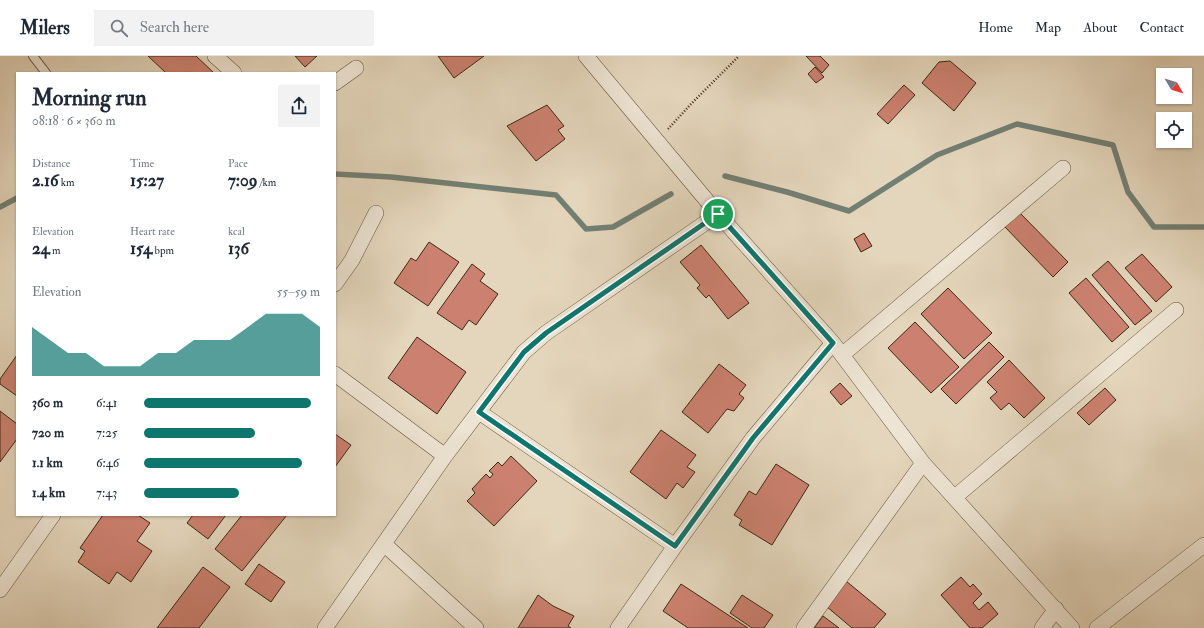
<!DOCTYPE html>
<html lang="en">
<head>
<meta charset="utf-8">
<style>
  :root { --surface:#fff; --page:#f2f2f3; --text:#1f2937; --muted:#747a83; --line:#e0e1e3; --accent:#0f766e }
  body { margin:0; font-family:"IM FELL Double Pica",serif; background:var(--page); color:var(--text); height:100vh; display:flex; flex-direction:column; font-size:15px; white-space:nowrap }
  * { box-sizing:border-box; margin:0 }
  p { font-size:13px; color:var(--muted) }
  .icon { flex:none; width:22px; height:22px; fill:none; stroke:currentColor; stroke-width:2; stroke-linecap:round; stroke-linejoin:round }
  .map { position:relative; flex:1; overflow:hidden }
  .details { position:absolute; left:16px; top:16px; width:320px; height:444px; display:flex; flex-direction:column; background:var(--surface); border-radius:0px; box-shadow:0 1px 3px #0004 }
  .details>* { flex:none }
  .needle { width:26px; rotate:128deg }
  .tools { position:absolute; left:1156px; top:12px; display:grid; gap:8px }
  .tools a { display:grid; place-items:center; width:36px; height:36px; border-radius:0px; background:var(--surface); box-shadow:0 1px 3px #0004; font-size:20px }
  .pin { position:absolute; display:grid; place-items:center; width:34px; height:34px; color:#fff; margin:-17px; border:2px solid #fff; border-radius:50%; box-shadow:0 1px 4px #0007 }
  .round { display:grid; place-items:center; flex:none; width:42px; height:42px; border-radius:0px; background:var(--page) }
  .overview { display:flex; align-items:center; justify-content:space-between; height:68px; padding:0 16px }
  h1 { font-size:22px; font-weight:700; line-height:30px }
  .figures { display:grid; grid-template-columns:repeat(3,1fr); gap:6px; height:68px; padding:4px 16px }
  .figures div { display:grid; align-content:center }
  .figures b { font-size:17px; font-weight:700 }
  .figures small { font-size:11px; font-weight:400 }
  .figures p { font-size:11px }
  .chart { height:112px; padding:8px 16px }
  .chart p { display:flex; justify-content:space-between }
  .chart svg { width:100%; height:72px; margin-top:4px; fill:var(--accent); opacity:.7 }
  ul { padding:0 16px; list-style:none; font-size:13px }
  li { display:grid; grid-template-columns:64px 48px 1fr; align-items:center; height:30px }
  li i { height:10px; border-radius:5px; background:var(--accent) }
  header { display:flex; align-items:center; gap:24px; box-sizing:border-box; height:56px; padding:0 20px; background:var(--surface); border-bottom:1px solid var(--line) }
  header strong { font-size:19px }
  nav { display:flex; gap:22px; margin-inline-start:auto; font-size:14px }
  .search { width:280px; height:36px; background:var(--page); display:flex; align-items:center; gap:10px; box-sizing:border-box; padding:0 14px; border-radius:0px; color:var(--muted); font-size:15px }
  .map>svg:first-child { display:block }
</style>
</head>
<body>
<header>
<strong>Milers</strong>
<div class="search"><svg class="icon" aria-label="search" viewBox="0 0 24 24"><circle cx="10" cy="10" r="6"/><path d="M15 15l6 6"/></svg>Search here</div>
<nav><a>Home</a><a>Map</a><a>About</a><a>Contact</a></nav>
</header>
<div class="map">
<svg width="1204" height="572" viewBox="0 0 1204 572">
  <rect width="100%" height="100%" fill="#e4d6bc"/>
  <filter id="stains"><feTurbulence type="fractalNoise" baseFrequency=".005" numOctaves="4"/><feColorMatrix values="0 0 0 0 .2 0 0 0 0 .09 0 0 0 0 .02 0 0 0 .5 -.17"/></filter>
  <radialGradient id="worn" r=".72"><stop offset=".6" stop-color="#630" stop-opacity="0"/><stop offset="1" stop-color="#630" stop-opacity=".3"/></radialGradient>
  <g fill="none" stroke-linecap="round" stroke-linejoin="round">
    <!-- stream -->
    <path stroke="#727f73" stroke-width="5.5" d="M335 118 391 121 556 139 586 173 613 171 671 138
      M725 120 787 136 849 155 937 99 1017 68 1113 89 1128 136 1154 171H1204
      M0 151 17 142"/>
  </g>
  <!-- building -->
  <path fill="#cc8170" stroke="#3d2814" d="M148 0H196L214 17H166Z
    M295 0H317L305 11Z
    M438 0H484L454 22Z
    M806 0H820L829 9 822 17Z
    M950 5 976 27 954 55 922 27 939 6Z
    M815 11 824 21 816 27 808 18Z
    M904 29 915 39 888 68 877 58Z
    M547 49 564 70 558 74 565 83 536 105 507 70Z
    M1020 157 1068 206 1053 221 1005 171Z
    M864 177 872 190 861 196 854 183Z
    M429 186 459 206 428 250 394 227 411 202 416 205Z
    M701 189 749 247 728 263 709 239 706 242 697 232 700 229 680 206Z
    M1142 198 1172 231 1156 246 1125 212Z
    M1108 205 1152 255 1135 269 1092 219Z
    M472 208 485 218 480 225 498 238 476 269 469 264 462 274 437 257Z
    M1086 222 1129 271 1112 286 1069 237Z
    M948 232 992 277 964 303 921 258Z
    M915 266 959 311 931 337 888 292Z
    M417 281 466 316 437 358 388 322Z
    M989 286 1004 301 956 348 941 333Z
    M17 299V340L0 328V323Z
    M1009 304 1045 342 1024 362 1009 347 1001 354 990 342 997 336 987 326Z
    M719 308 746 329 739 338 744 342 734 355 727 353 708 377 682 356Z
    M840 327 852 340 841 349 830 336Z
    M1105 332 1116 344 1089 369 1077 357Z
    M0 355 17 368V383L0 406Z
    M661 374 696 399 687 411 695 416 683 432 677 427 666 443 630 416Z
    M335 378 351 389 335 411Z
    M511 400 537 425 494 470 467 445 475 437 472 433 486 418 490 422 493 418 489 415 498 406 502 410Z
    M776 408 809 429 772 489 739 469 742 464 734 459 749 435 756 439Z
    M103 459H138L150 467 137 485 152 495 131 526 117 516 109 528 78 506 85 495 80 492Z
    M193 459H226L208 483 187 467Z
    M242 459H287L242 515 215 493Z
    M259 508 285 526 271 546 245 528Z
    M203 511 230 531 199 572H157Z
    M961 521 970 531 973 528 982 538 973 547 979 554 988 546 998 558 982 572H970L941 539Z
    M846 525 886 558 874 572H852L826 550Z
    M681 528 748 572H688L663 555Z
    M538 539 553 550 574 560 568 570 571 572H518Z
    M742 539 773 559 764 572H752L730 557Z
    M823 560 839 572H814Z"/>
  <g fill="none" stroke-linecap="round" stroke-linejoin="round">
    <!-- lane casing -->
    <g stroke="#67543e" stroke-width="10">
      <path id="lane" d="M33 0 46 17"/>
    </g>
    <!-- street casing -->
    <g stroke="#67543e" stroke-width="16">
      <path id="street" d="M215 0 234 17
        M586 0 718 158 833 287 923 407 1072 572
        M335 27 356 12
        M335 228 352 204 376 157
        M842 299 1063 112
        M335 318 445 400
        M479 356 675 490
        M955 441 1176 254
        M384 488 476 572
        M0 534 53 459
        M325 572 445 400 524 296 546 277 718 158
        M618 572 675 490 753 382 833 287
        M804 572 923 407
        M1042 572 1056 553
        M1097 572 1204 489"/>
    </g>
    <!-- path -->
    <path stroke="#3d2814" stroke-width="2.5" stroke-dasharray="1 2" stroke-linecap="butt" d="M668 73 691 48 739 0"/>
    <!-- lane -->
    <use href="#lane" stroke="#ede4d3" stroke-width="8"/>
    <!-- street -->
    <use href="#street" stroke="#ede4d3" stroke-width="15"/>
  </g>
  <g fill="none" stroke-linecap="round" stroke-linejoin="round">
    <!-- route casing -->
    <g stroke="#fff" stroke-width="8">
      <path id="route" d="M718 158 833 287 753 382 675 490 479 356 524 296 546 277Z"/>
    </g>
    <!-- route -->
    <use href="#route" stroke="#0f766e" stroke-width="5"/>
  </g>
  <rect width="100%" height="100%" filter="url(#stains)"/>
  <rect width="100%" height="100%" fill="url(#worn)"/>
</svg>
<div class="tools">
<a><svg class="needle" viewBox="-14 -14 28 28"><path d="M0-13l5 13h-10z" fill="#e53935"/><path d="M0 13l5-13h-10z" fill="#747a83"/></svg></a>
<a><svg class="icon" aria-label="locate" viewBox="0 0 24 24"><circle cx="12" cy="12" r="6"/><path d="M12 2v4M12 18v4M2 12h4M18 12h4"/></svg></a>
</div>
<div class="pin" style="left:718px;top:158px;background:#1e9e55"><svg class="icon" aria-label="arrive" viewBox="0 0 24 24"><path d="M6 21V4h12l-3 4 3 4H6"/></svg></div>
<section class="details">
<div class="overview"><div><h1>Morning run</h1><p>08:18 · 6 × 360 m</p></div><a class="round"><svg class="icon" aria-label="share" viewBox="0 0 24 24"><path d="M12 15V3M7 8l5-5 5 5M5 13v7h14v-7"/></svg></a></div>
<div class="figures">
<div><p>Distance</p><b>2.16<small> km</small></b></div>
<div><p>Time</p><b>15:27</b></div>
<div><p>Pace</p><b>7:09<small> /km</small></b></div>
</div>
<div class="figures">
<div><p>Elevation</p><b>24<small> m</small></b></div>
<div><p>Heart rate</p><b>154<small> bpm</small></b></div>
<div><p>kcal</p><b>136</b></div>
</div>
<div class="chart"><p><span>Elevation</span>55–59 m</p>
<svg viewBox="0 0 160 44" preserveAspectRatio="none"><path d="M0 44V14L10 22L20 30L30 30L40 38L50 38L60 38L70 30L80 30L90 22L100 22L110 22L120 14L130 6L140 6L150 6L160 14V44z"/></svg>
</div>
<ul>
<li><b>360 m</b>6:41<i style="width:95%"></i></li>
<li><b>720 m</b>7:25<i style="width:63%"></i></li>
<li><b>1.1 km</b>6:46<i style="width:90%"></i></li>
<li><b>1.4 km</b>7:43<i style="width:54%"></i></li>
</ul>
</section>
</div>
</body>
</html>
